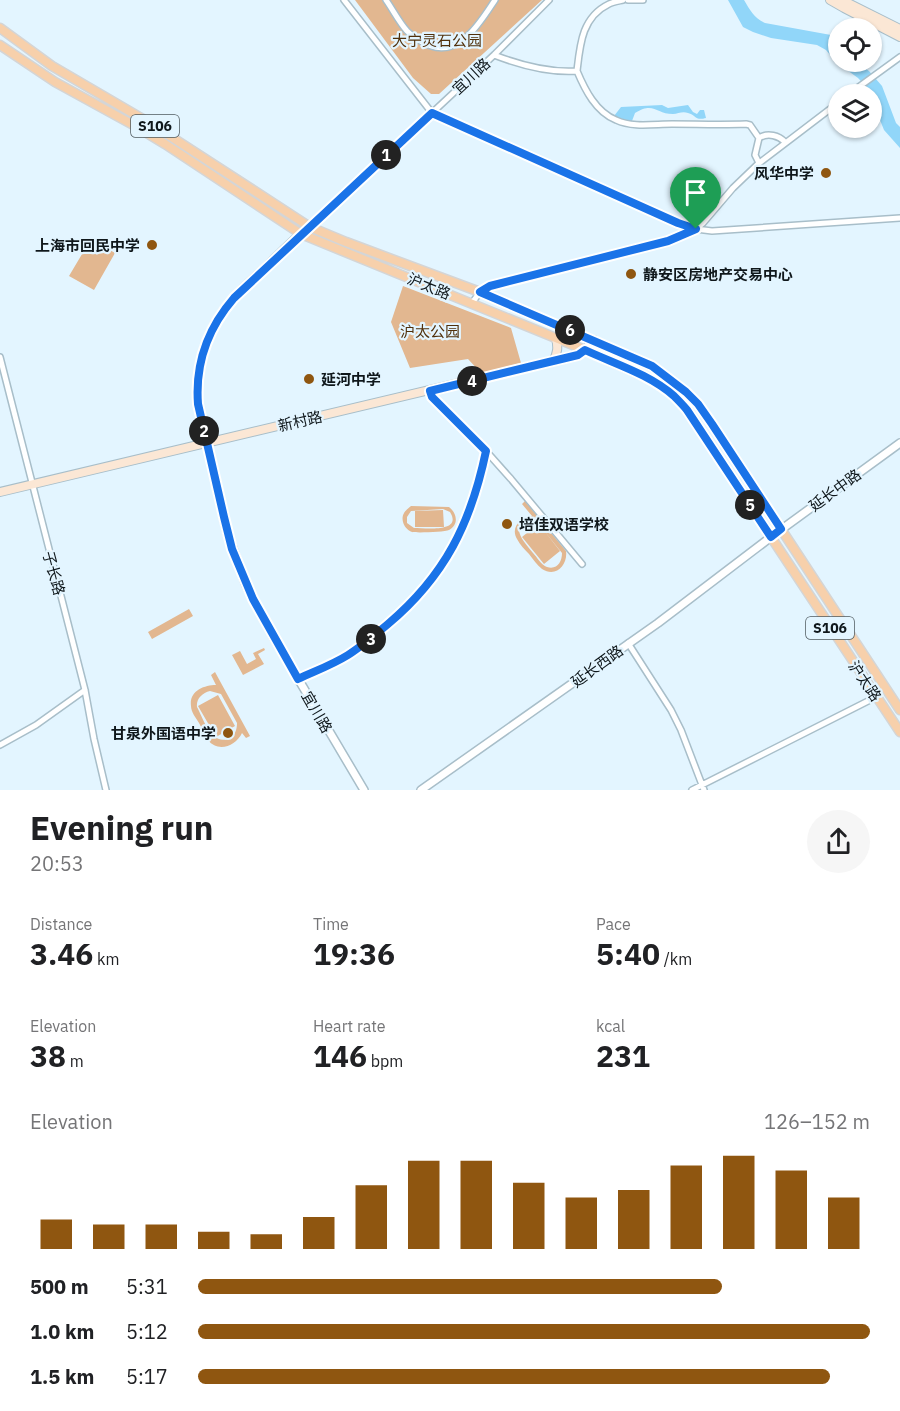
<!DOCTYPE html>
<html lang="en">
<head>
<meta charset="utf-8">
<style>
  :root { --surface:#fff; --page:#f6f6f6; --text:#202124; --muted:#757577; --accent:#8f5610 }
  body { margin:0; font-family:"IBM Plex Sans","Noto Sans SC",sans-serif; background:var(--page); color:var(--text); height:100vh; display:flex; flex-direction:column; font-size:22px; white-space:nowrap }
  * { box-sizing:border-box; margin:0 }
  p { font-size:20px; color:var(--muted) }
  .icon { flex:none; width:33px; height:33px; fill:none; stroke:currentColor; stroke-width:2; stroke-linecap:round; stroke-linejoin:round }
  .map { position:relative; height:790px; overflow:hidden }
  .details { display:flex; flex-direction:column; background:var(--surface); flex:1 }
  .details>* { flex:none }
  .tools { position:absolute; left:828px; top:18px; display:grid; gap:12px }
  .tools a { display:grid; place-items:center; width:54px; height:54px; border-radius:50%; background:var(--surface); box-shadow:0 2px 4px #0004; font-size:30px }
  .pin { position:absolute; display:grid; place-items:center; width:51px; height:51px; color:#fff; margin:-62px -26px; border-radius:50% 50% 50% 0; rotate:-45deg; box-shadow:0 0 6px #0007 }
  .pin .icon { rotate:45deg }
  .km { position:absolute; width:30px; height:30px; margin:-15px; border-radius:50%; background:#222; color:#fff; font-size:16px; line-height:30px; text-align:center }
  .round { display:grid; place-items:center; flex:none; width:63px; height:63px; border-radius:32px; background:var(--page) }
  .headline { display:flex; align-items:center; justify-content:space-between; height:102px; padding:0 30px }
  h1 { font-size:33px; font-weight:700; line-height:45px }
  .figures { display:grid; grid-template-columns:repeat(3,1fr); gap:9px; height:102px; padding:6px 30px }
  .figures div { display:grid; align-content:center }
  .figures b { font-size:30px; font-weight:700 }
  .figures small { font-size:16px; font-weight:400 }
  .figures p { font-size:16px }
  .chart { height:168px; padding:12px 30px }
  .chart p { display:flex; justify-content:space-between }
  .chart svg { width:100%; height:108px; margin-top:6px; stroke:var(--accent); stroke-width:6 }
  ul { padding:0 30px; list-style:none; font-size:20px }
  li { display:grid; grid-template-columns:96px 72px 1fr; align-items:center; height:45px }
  li i { height:15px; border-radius:8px; background:var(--accent) }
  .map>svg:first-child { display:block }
</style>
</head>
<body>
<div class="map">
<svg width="900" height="790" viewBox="0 0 900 790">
  <rect width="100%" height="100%" fill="#e3f5ff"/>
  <!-- green -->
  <path fill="#e2b790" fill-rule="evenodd" d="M355 0H542L439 94H431L413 78Z
    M91 239 115 253 94 290 69 276Z
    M403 286 511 328 521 363 481 373 468 359 410 368 391 322Z
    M525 501 566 551C568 565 556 578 542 569 537 565 533 559 529 554 525 550 520 545 517 539 510 527 521 517 532 516L522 504ZM531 520 537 521 538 524 522 537 544 564 560 551 542 528 562 553C562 562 557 570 547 567 541 565 537 557 533 553 525 543 507 525 531 520Z
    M411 506 449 507C456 512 460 524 449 530 445 532 417 533 412 532 407 530 404 526 403 522 401 514 406 510 411 506ZM443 509 450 512C463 533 425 528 414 528L407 523V517L411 511Z
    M443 510 444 527H415V511Z
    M189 609 193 616 152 639 148 632Z
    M264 648 265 650 258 654 264 664 243 675 232 655 240 651 247 664 256 659 253 653Z
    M215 672 250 736 246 738 242 733C236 746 218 753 208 740 204 735 202 728 199 723 196 718 191 712 191 706 189 691 204 685 216 685L211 675ZM210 691 221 694 237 723C237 730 235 736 228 739 211 745 203 718 197 707 196 699 202 693 210 691Z
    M218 695 235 726 216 737 198 706Z"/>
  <!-- water -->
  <path fill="#91d6f9" d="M728 0H744C750 10 754 18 765 23L831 35 838 45V62H856L869 71 882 86 896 123 900 127V148L884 130 880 120 873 94 858 78 836 62 826 50 817 45 771 38 753 32 743 27Z
    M662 105 668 108 688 105 693 112 697 114 700 110H704L706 118C695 121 696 115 688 113 682 111 678 114 673 114 656 114 654 101 635 113L632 121 623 120 614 116 621 107Z"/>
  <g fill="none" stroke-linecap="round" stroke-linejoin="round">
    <!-- minor casing -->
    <g stroke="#a8bec9" stroke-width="8">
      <path id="minor" d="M344 0 432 113 678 223 696 229 712 231 900 218
        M386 0C393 10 399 22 407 31 414 38 423 43 431 46 461 56 481 21 495 0
        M628 0H643
        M494 55C520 65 549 73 577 71 585 90 596 112 616 120 633 128 654 124 672 124 696 124 721 125 746 124L750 125 759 138 755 155 759 163
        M577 71C580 44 582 17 609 4 613 2 619 1 623 0
        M849 94 900 57
        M759 138C768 132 779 136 785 142
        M310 227 494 55 549 0
        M472 303 480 292 490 286 648 246 679 237 696 229 703 223 733 188 758 164 838 103
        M0 357 85 690 94 739 106 790
        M430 391 432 397 486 451 511 479 582 564
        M628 643 671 710 681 730 704 790
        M298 679C315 671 332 665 348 655 362 646 375 635 388 624 445 576 471 523 486 451
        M0 745 36 725 85 690
        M692 790 876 697"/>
    </g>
    <!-- tertiary casing -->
    <g stroke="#a8bec9" stroke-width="10">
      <path id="tertiary" d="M304 231C290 243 277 256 264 269 254 278 243 287 234 298 207 326 195 365 198 404L227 532 246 585 274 638 364 790
        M421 790 658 623 771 537 900 443"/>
    </g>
    <!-- secondary casing -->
    <g stroke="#a8bec9" stroke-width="10">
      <path id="secondary" d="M830 0 844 8 900 37
        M842 0 900 29
        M553 361C558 353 558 347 556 338
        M0 492 556 360 582 353 594 340"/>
    </g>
    <!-- primary casing -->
    <g stroke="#d4d5d6" stroke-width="11">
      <path id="primary" d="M0 28 52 66 153 125 310 227 346 242 480 292 652 366 686 392 698 404 712 424 900 710
        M0 45 55 82 137 127 165 144 301 234 585 350C615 364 649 374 674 396 678 400 683 405 687 410L900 732"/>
    </g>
    <!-- minor -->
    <use href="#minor" stroke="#fff" stroke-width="5"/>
    <!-- tertiary -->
    <use href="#tertiary" stroke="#fff" stroke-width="7"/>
    <!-- secondary -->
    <use href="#secondary" stroke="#fbe7d5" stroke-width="8"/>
    <!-- primary -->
    <use href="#primary" stroke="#f7d0ab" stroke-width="8"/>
  </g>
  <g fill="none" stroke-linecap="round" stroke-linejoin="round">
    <!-- route casing -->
    <g stroke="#fff" stroke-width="12">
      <path id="route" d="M432 113 678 223 696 229 668 241 490 286 480 292 652 366 686 392 698 404 712 424 781 529 771 537 687 410C683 405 678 400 674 396 649 374 615 364 585 350L578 355 553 361 430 391 432 397 486 451C471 523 445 576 388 624 375 635 362 646 348 655 332 665 315 671 298 679L253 599 232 549 224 517 198 404C195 364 208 328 234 298Z"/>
    </g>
    <!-- route -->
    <use href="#route" stroke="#1a73e8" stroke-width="8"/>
  </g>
  <!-- markers -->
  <g fill="#8f5610" stroke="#e3f5ff" stroke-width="2">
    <circle cx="826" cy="173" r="6"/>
    <circle cx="152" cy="245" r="6"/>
    <circle cx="631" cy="274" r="6"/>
    <circle cx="309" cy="379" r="6"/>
    <circle cx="507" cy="524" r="6"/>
    <circle cx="228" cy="733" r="6"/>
  </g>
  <g text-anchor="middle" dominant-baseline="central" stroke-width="4.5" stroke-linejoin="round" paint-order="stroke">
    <!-- shield labels -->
    <g fill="#e3f5ff" stroke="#4f5a5f" stroke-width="1.5">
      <rect x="131" y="115" width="48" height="22" rx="4.5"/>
      <rect x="806" y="617" width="48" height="22" rx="4.5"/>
    </g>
    <g font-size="14" font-weight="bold" fill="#0f171b">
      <text x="155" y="126">S106</text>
      <text x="830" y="628">S106</text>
    </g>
    <!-- park labels -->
    <g font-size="15" fill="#51300b" stroke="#e3f5ff">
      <text x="437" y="40">大宁灵石公园</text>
      <text x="430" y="331">沪太公园</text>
    </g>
    <!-- street labels -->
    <g font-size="15" fill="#0f171b" stroke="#e3f5ff">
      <text transform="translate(471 76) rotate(-43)">宜川路</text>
      <text transform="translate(429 286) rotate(22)">沪太路</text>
      <text transform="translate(300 421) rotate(-13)">新村路</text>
      <text transform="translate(835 490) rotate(-36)">延长中路</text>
      <text transform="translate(54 573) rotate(75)">子长路</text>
      <text transform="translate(597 666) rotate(-36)">延长西路</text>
      <text transform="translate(865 681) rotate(56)">沪太路</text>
      <text transform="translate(317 712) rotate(60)">宜川路</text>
    </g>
    <!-- poi labels -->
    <g font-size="15" font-weight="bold" fill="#0f171b" stroke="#e3f5ff" text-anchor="end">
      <text x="814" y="173">风华中学</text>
      <text x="140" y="245">上海市回民中学</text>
      <text x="643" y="274" text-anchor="start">静安区房地产交易中心</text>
      <text x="321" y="379" text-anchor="start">延河中学</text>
      <text x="519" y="524" text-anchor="start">培佳双语学校</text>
      <text x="216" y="733">甘泉外国语中学</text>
    </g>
  </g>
</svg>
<div class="tools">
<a><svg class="icon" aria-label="locate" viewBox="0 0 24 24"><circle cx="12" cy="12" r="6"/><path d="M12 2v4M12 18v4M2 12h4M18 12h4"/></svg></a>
<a><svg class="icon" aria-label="layers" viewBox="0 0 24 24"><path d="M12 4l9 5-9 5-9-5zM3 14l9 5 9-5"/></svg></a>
</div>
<div class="pin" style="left:696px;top:229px;background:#1e9e55"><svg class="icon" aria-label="arrive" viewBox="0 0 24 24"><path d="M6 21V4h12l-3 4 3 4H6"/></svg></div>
<b class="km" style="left:386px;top:155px">1</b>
<b class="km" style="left:204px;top:431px">2</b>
<b class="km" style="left:371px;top:639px">3</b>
<b class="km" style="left:472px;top:381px">4</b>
<b class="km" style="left:750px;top:505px">5</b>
<b class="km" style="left:570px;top:330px">6</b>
</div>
<section class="details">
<div class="headline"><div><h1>Evening run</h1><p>20:53</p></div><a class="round"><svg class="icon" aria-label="share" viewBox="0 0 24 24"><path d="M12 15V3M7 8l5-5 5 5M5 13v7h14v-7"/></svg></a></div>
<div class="figures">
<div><p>Distance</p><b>3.46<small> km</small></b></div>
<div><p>Time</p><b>19:36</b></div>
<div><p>Pace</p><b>5:40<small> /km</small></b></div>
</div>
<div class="figures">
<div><p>Elevation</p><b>38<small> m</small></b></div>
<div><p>Heart rate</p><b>146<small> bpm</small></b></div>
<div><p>kcal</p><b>231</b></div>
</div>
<div class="chart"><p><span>Elevation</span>126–152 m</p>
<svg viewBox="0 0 160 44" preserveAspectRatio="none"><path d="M5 44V32M15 44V34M25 44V34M35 44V37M45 44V38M55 44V31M65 44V18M75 44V8M85 44V8M95 44V17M105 44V23M115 44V20M125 44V10M135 44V6M145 44V12M155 44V23"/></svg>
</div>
<ul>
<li><b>500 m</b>5:31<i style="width:78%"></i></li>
<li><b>1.0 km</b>5:12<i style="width:100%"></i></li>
<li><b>1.5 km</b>5:17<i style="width:94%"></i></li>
</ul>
</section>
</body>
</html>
